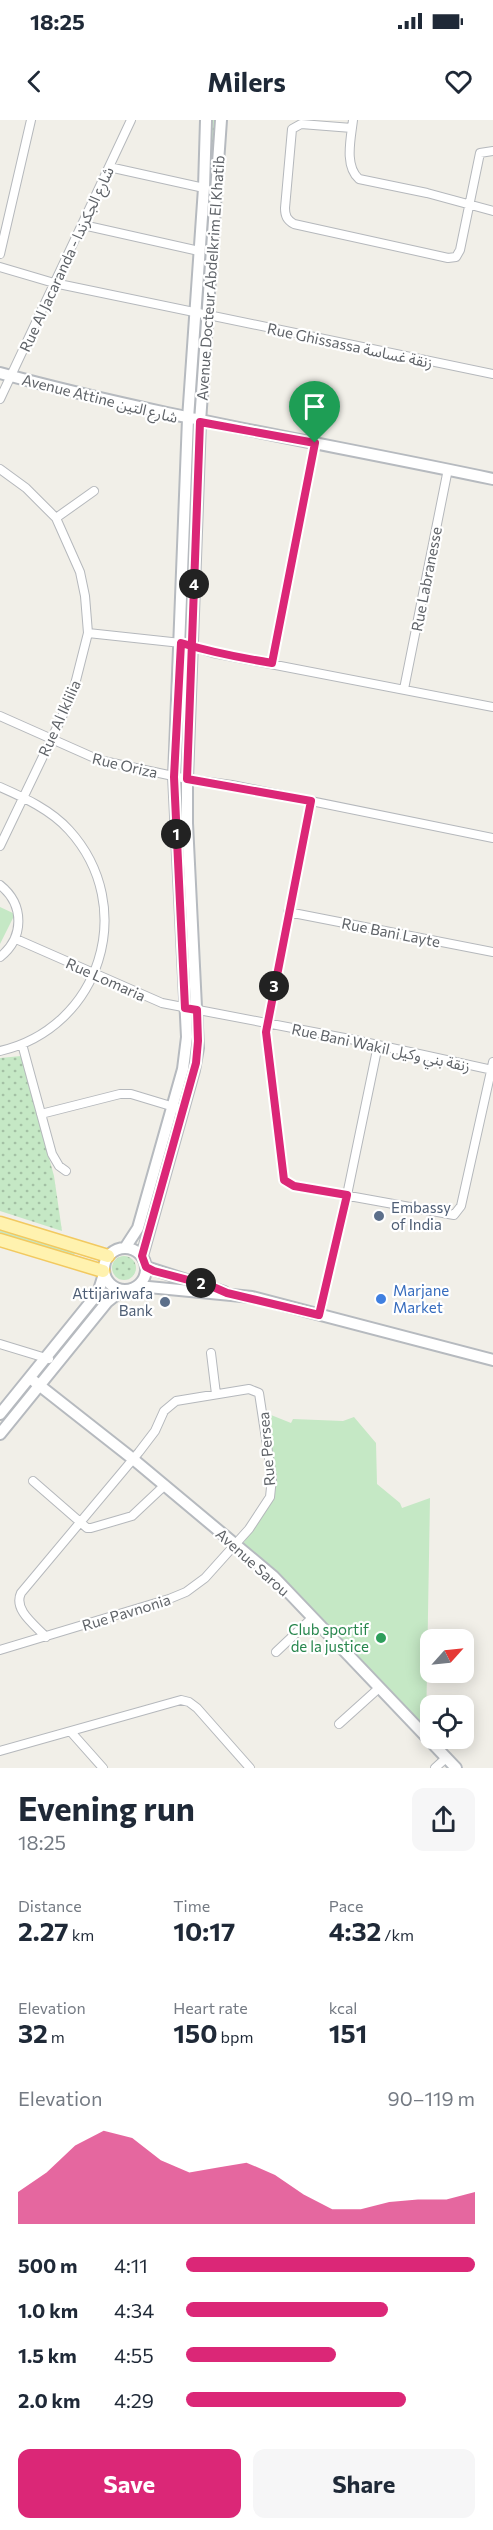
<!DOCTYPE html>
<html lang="en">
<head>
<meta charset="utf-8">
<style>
  :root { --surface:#fff; --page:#f6f6f7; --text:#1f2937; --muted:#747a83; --accent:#db2777 }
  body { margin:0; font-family:Commissioner,"Noto Sans Arabic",sans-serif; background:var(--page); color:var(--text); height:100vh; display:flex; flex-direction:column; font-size:22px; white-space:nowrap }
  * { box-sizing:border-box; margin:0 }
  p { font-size:20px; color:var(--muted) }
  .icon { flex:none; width:33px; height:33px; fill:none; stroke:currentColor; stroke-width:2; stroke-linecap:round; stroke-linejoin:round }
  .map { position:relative; height:1648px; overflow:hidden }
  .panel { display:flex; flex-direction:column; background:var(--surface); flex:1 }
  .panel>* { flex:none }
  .needle { width:39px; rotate:63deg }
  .tools { position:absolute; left:420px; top:1509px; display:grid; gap:12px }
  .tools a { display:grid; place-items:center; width:54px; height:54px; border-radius:12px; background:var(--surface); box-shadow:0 3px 15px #0003; font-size:30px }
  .pin { position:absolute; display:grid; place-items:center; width:51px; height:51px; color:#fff; margin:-62px -26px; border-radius:50% 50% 50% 0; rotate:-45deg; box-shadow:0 0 6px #0007 }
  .pin .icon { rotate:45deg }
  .km { position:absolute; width:30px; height:30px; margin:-15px; border-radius:50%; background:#222; color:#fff; font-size:16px; line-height:30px; text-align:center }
  .round { display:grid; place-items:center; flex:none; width:63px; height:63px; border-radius:12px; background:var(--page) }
  .head { display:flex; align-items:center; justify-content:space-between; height:102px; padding:0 18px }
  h1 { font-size:33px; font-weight:700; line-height:45px }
  .stats { display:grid; grid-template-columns:repeat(3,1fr); gap:9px; height:102px; padding:6px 18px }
  .stats div { display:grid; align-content:center }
  .stats b { font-size:26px; font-weight:700 }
  .stats small { font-size:16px; font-weight:400 }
  .stats p { font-size:16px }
  .chart { height:168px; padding:12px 18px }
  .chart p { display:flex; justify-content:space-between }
  .chart svg { width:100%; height:108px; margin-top:6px; fill:var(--accent); opacity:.7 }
  .primary-button { display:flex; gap:12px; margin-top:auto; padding:12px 18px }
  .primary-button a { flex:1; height:69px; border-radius:12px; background:var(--accent); color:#fff; font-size:24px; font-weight:700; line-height:69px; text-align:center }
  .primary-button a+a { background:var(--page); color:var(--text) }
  ul { padding:0 18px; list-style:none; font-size:20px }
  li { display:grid; grid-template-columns:96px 72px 1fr; align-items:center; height:45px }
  li i { height:15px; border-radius:8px; background:var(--accent) }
  .status { display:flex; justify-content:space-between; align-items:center; height:42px; padding:0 30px; background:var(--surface); direction:ltr }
  .status svg { height:16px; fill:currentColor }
  header { display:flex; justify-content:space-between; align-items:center; height:78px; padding:0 18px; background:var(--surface); font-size:27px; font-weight:700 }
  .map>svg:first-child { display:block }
</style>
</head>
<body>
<div class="status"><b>18:25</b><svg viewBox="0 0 49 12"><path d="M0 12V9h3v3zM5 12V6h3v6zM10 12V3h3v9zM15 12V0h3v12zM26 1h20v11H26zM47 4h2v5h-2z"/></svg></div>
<header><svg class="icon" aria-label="back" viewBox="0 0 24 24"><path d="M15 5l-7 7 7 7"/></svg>Milers<svg class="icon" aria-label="heart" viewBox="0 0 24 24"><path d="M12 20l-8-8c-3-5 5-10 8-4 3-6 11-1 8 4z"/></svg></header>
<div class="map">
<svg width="493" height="1648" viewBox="0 0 493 1648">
  <defs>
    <pattern id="grass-dots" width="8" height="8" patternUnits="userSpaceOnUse" patternTransform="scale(1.5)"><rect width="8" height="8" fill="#c5e8c5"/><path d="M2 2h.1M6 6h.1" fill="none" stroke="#a3c0a4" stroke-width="1.8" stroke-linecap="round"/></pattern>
  </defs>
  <rect width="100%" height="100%" fill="#f1efe8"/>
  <!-- grass -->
  <path fill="url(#grass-dots)" d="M213 0H217L202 185 200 183Z
    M191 336 193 369 186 513 185 512Z
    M185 538 187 540 181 654 179 651 183 539Z
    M21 936 54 1056 62 1111 0 1091V938Z
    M112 1148a12 12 0 1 1 24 0a12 12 0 1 1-24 0Z
    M97 1184 75 1216 38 1258V1255Z"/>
  <!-- garden -->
  <path fill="#c5e8c5" d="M0 787 15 794 0 824Z
    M0 1107 76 1130 73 1138 0 1116Z
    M271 1295 291 1303 293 1299 343 1301 354 1297 376 1323 377 1364 400 1383 402 1388 430 1378 426 1610 242 1425 273 1379Z"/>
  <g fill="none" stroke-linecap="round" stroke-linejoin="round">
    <!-- street casing -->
    <g stroke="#b5b8bc" stroke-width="10">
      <path id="street" d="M353 0C351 18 344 46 359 59L427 73 493 91
        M352 8 301 4 292 9 285 88C285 96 287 100 294 104L448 138 456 137 460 130 480 33 493 31
        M109 47 204 68
        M83 105 199 131
        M0 134 31 0
        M0 147 54 163 493 254
        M0 279 131 0
        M0 349 26 368 56 398 80 452 85 476 88 513 72 576 0 726
        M56 398 94 371
        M88 513 181 523 213 533 493 587
        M272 543 315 323
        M404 569 448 349
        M0 596 99 640 187 659 232 665 493 718
        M0 667C25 678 51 690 69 710 139 787 100 908 0 931
        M311 681 266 912 284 1060 294 1066 454 1095 461 1086 493 942
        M0 765C25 785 24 818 0 837
        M288 792 493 832
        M16 819 162 883 355 920 493 950
        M22 924 52 1034 59 1046 66 1051
        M41 994 120 974H131L184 990
        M319 1195 347 1075 378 925
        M0 1224 49 1239
        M211 1233 216 1274
        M33 1361 87 1408H91L132 1396 165 1365
        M0 1530 169 1479 186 1472 205 1458 249 1409 270 1377 272 1358 259 1273 249 1269 176 1281 164 1291 155 1311 139 1332 21 1473C13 1490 35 1505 46 1517
        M276 1532 312 1498
        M339 1604 379 1568
        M71 1612 103 1648
        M0 1631 181 1580 189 1582 197 1588 250 1648
        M435 1648 446 1638"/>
    </g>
    <!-- secondary casing -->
    <g stroke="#b6babf" stroke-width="14">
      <path id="secondary" d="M0 253C163 297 328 324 493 359
        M104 1149a21 21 0 1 1 42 0a21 21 0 1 1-42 0Z
        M125 1128 138 1108 183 949 187 917 174 656 188 299 204 68 206 0
        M142 1136 194 950 198 928 187 703V659L200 302 221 0
        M146 1147 224 1172
        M138 1166 252 1177 493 1240
        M30 1258 133 1339 273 1456 456 1648
        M0 1294 98 1173 104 1154
        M0 1314 107 1182 122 1170"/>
    </g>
    <!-- primary casing -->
    <g stroke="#f2c960" stroke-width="15">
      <path id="primary" d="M0 1103 108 1136
        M0 1120 103 1151"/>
    </g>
    <!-- street -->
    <use href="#street" stroke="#fff" stroke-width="8"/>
    <!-- secondary -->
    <use href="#secondary" stroke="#fff" stroke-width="10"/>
    <!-- primary -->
    <use href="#primary" stroke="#fff2af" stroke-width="12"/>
  </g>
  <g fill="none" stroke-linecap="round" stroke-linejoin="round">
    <!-- route casing -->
    <g stroke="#fff" stroke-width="12">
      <path id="route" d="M315 323 272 543C241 538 211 532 181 523L174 657 185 888 197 890 198 921 196 943 142 1136 146 1147 154 1151 211 1166 227 1173 319 1195 347 1075 294 1066 284 1060 266 912 311 681 187 659 200 302 315 323"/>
    </g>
    <!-- route -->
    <use href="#route" stroke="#db2777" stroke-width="8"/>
  </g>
  <!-- markers -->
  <g fill="#5c6f8a" stroke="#fff" stroke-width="2">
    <circle cx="379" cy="1096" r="6"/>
    <circle cx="165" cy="1182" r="6"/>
  </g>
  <circle fill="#3f7fe0" stroke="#fff" stroke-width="2" cx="381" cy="1179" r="6"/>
  <circle fill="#2e9e5b" stroke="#fff" stroke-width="2" cx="381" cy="1518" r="6"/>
  <g text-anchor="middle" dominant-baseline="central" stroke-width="4.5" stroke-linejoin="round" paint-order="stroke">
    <!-- street labels -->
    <g font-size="15" fill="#5f6368" stroke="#fff">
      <text transform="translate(66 139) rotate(-65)">Rue Al Jacaranda - شارع الجكرندا</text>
      <text transform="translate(210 158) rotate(-86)">Avenue Docteur Abdelkrim El Khatib</text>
      <text transform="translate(350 225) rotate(12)">Rue Ghissassa زنقة غساسة</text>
      <text transform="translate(100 278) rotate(14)">Avenue Attine شارع التين</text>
      <text transform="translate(426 459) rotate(-79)">Rue Labranesse</text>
      <text transform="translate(59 598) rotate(-66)">Rue Al Iklilia</text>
      <text transform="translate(125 645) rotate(13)">Rue Oriza</text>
      <text transform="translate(391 812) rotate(11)">Rue Bani Layte</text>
      <text transform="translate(106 859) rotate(24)">Rue Lomaria</text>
      <text transform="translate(381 927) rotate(12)">Rue Bani Wakil زنقة بني وكيل</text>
      <text transform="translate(266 1329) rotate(-95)">Rue Persea</text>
      <text transform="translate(253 1442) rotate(42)">Avenue Sarou</text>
      <text transform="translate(126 1492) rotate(-17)">Rue Pavnonia</text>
    </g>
    <!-- service labels -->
    <g font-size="15" fill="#4e5e75" stroke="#fff" text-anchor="start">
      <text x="391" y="1087">Embassy<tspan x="391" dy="17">of India</tspan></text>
      <text x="153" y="1173" text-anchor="end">Attijariwafa<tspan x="153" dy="17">Bank</tspan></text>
    </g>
    <!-- shop labels -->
    <g font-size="15" fill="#366cbe" stroke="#fff" text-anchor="start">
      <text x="393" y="1170">Marjane<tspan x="393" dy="17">Market</tspan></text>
    </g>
    <!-- leisure labels -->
    <g font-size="15" fill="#27864d" stroke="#fff" text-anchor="end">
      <text x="369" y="1509">Club sportif<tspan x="369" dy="17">de la justice</tspan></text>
    </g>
  </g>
</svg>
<div class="tools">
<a><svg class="needle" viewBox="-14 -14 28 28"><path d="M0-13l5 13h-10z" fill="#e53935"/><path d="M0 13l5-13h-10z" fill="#747a83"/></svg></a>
<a><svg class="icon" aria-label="locate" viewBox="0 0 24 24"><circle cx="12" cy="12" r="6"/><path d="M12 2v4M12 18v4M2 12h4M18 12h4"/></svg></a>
</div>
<div class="pin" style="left:315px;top:323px;background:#1e9e55"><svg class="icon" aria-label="arrive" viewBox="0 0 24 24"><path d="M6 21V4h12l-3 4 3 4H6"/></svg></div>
<b class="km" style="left:176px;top:714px">1</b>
<b class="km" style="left:201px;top:1163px">2</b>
<b class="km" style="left:274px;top:866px">3</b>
<b class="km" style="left:194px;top:464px">4</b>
</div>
<section class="panel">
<div class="head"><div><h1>Evening run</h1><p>18:25</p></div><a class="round"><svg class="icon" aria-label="share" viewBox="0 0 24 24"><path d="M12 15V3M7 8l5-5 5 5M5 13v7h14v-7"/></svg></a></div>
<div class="stats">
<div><p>Distance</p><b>2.27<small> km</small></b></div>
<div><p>Time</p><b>10:17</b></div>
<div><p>Pace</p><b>4:32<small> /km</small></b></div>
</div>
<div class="stats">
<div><p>Elevation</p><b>32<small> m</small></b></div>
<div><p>Heart rate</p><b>150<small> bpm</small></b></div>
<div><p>kcal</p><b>151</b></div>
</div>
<div class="chart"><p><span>Elevation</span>90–119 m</p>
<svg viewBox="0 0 160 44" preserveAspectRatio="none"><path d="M0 44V31L10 23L20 12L30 6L40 9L50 18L60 23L70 21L80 19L90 24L100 32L110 38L120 38L130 35L140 34L150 34L160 31V44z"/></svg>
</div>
<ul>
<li><b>500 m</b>4:11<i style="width:100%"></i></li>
<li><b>1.0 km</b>4:34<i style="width:70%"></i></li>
<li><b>1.5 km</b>4:55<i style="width:52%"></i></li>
<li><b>2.0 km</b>4:29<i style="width:76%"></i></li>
</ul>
<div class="primary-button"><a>Save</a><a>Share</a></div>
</section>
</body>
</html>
